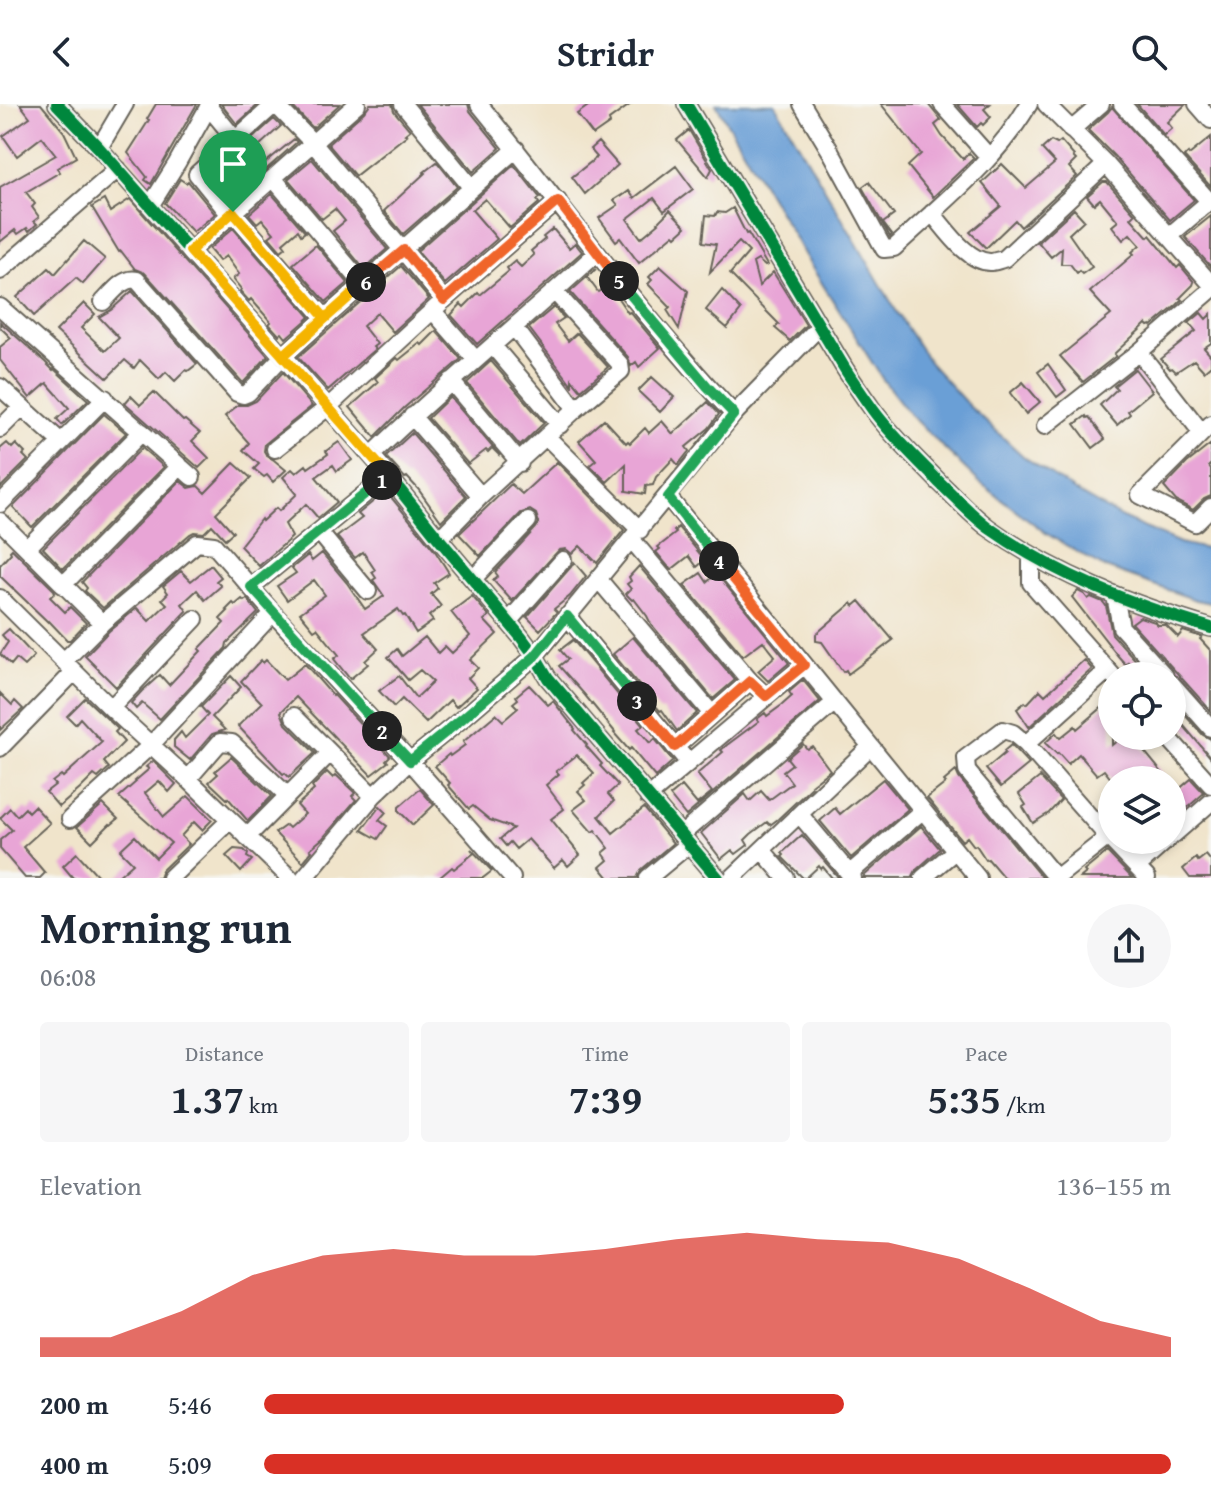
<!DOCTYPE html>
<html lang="en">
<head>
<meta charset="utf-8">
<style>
  :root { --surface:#fff; --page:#f6f6f7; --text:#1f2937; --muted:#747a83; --accent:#d93025 }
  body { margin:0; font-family:"Gentium Book Plus",serif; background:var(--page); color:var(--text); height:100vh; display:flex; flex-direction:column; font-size:30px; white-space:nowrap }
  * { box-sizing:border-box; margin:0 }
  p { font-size:26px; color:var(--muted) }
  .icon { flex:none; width:44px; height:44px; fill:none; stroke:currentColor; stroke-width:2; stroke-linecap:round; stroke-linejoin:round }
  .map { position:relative; height:774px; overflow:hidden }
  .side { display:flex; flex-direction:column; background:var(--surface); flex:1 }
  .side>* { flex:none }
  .controls { position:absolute; left:1098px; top:558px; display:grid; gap:16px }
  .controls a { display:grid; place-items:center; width:88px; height:88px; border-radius:50%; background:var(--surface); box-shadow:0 4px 12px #0003; font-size:40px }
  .pin { position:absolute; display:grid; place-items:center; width:68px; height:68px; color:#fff; margin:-82px -34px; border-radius:50% 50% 50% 0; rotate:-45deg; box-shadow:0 0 8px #0007 }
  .pin .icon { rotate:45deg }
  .km { position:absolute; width:40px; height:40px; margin:-20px; border-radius:50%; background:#222; color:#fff; font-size:22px; line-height:40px; text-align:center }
  .round { display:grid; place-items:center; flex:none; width:84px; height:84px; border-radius:42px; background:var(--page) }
  .headline { display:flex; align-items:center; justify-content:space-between; height:136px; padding:0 40px }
  h1 { font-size:44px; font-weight:700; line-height:60px }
  .stats { display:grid; grid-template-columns:repeat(3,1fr); gap:12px; height:136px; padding:8px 40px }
  .stats div { display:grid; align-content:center; border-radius:8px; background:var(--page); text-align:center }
  .stats b { font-size:40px; font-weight:700 }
  .stats small { font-size:22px; font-weight:400 }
  .stats p { font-size:22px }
  .chart { height:224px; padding:16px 40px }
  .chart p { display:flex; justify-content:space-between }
  .chart svg { width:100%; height:144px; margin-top:8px; fill:var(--accent); opacity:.7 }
  ul { padding:0 40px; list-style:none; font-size:26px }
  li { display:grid; grid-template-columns:128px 96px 1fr; align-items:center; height:60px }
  li i { height:20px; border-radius:10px; background:var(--accent) }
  header { display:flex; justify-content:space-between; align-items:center; height:104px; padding:0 40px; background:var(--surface); font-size:36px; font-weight:700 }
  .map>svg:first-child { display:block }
</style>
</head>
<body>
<header><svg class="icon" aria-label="back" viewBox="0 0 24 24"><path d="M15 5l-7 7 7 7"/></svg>Stridr<svg class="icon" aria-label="search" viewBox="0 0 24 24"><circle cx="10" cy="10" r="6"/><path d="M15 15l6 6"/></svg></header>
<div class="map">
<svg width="1211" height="774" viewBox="0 0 1211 774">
  <rect width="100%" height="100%" fill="#f6f6f2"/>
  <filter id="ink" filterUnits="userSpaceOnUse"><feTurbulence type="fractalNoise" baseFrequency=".0125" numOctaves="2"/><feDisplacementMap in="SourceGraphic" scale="16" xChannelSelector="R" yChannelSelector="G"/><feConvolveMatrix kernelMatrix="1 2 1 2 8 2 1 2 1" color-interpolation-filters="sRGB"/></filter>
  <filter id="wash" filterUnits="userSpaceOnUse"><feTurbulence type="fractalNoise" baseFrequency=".006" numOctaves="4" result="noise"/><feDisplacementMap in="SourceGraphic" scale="32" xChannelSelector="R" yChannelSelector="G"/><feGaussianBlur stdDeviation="1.8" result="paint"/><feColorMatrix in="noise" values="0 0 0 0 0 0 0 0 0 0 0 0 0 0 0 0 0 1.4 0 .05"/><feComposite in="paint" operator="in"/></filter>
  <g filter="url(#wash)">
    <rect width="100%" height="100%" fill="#f0e4cb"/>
    <!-- water -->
    <path fill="#6a9fd6" stroke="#435e79" stroke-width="2" d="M716 0H775L898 210 929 258 969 302 1023 352 1075 387 1122 414 1180 439 1211 446V499L1196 496 1103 463 1047 430 978 377 912 313 883 276 811 162Z"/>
    <g id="blocks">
      <!-- building -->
      <path fill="#e8a5d6" d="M20 0H41L64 28 76 53 57 64 60 68 26 88 35 100 32 103 39 113 34 117 37 120 29 127 27 124 18 130 15 126 0 138V83L56 51 42 33 17 52 3 32 30 13Z
        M156 0H197L151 80 145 76 147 73 128 49 149 16 147 15Z
        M221 0H259L237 20Z
        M290 0H340L313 24Z
        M370 0H392L394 7 410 26 405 30 407 31 355 72 328 40 364 8Z
        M417 0H468L470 7 500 44 473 68Z
        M591 0H631L609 16 610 19 593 31 577 10Z
        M881 0H928L941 16 935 21 942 32 963 55 969 49 974 54 933 93 908 62 921 50Z
        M957 0H990L984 5 991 13 983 21 981 19 977 23Z
        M1137 0H1186L1167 18 1172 24 1164 31Z
        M1112 3 1194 96 1170 116 1114 52 1088 26 1108 8Z
        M274 15 281 22 237 62 247 74 294 35 297 38 232 96 212 71Z
        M689 26 712 65 708 73 677 36Z
        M1211 33V83L1184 53 1188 49 1189 51Z
        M1051 37 1057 40 1061 37 1074 52 1073 53 1076 56 1069 63 1077 72 1021 123 1015 116 986 144 970 128 1001 102 982 79 1002 60 1026 84 1055 59 1042 45Z
        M598 38 618 61 585 90 572 73 597 53 590 45Z
        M312 55 387 145 364 165 333 127 345 117 335 105 322 115 288 75Z
        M437 58 457 83 403 130 384 107 425 69 424 68Z
        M514 61 540 94 537 96 539 99 510 124 485 95 472 106 497 135 445 180 417 147Z
        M676 62 693 85 664 107 654 94 627 115 641 134 659 119 658 118 670 106 686 123 676 132 674 130 639 159 620 134 616 137 599 114 618 101 614 96 622 91V92L629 87 634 94Z
        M180 75 186 79 188 77 215 110 193 128 165 99Z
        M869 78 894 111 883 119 892 131 890 133 862 83Z
        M1103 78H1107L1135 110 1131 114 1148 133 1150 131 1177 164 1180 161 1194 178 1193 181 1180 194 1182 196 1177 201 1152 222 1151 221 1148 222 1146 220 1114 250 1116 252 1083 278 1060 252 1111 211 1090 188 1134 150 1132 148 1140 141 1130 130 1123 136 1112 122 1118 117 1100 95 1094 100 1087 92Z
        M272 90 305 128 301 131 298 126 283 139 286 143 281 147 269 133 274 129 262 115 257 119 249 110Z
        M130 95 268 252 243 279 145 169 135 165 121 147 119 148 92 103 104 96 110 108Z
        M733 104 746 130 748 129 767 161 765 162 758 156 753 159 759 182 773 168 806 221 790 237 775 224 779 220 730 170 749 148 739 138 710 168 716 140 703 138 706 111 715 112 717 108 725 109Z
        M1074 105 1084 116 1069 130 1092 163 1082 170 1079 167 1077 169 1070 160H1061L1062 144 1051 153 1038 138Z
        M1211 112V163L1185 133Z
        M233 124 310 213 286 234 282 229 279 231 269 220 271 218 251 195 249 197 240 187 241 185 233 175 239 170 226 152 219 157 209 145Z
        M553 125 569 144 575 139 582 148 477 240 451 211 461 200 464 203 478 189 480 191 497 177 509 167 507 164 515 157 521 163 534 151 531 147 545 135 543 133Z
        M84 137 105 155 83 180 76 174 34 212 17 193 49 164 55 170Z
        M316 141 348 179 326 198 293 160Z
        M401 162 429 195 393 228 377 209 363 222 377 240 373 243 375 245 328 286 298 253Z
        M660 162 688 187 679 225 667 206 670 203 648 180 652 176 649 173Z
        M596 165 587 173 598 188 609 181 628 209 630 208 660 244 639 263 636 258 631 262 628 253 570 188Z
        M722 186 741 206 727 224 706 206Z
        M132 187 197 260 188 267 186 266 175 277 166 268 159 275 140 256 134 264 125 256 107 274 56 227 84 199 95 210 81 224 105 247 119 234 99 213 111 206Z
        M554 203 564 214 555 220 568 237 577 229 608 263 581 286 572 275V281L529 224Z
        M1201 209 1206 215 1211 210V239L1204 244 1211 252V261L1204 267 1194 256 1176 268 1172 264 1170 265 1161 255 1196 227 1189 219Z
        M0 218 45 258 53 266 54 265 88 296 62 321 57 315 69 304 47 279 30 294 0 256V243L11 234 0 223Z
        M436 227 461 255 404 304 375 333 350 303 378 278 375 274 397 254 399 256 420 239 422 241Z
        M491 257 544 319 520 342 467 279Z
        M1048 260 1066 286 1057 293 1038 268Z
        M1135 265 1152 287 1128 307 1130 310 1117 321 1100 301 1117 285 1114 282Z
        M283 268 312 302 265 340 264 347 267 352 274 356 286 366 273 378 267 371 264 373 254 365 259 360 243 346 249 339 225 312 238 301H247L256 297Z
        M652 273 674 293 660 308 638 287Z
        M1023 278 1040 298 1026 310 1010 289Z
        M154 288 183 317 185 316 200 329 192 337 209 354 199 364 125 299 131 292 140 301Z
        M450 293 500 352 492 344 488 348 486 346 468 360 428 314Z
        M708 298 719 310 709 324 686 343 689 347 678 361 673 355 656 373 653 381 646 382 645 390 626 387V360L607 378 590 361 596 356 579 337 604 315 626 339 628 337 630 339 645 324 649 329 662 317 673 330Z
        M104 310 126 329 32 423 13 403Z
        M1086 312 1087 314 1089 313 1105 335 1093 344 1075 320Z
        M412 329 466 392 441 417 418 385 407 373 405 374 386 353Z
        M339 338 352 356 337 367 333 361 316 373 337 398 318 414 306 400 285 420 292 433 259 462 240 442 261 415 262 417 276 404 279 407 297 390 283 373 292 365 296 369 306 361 308 364 328 350 326 347Z
        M7 339 12 344 16 340 25 349 23 351 28 356 0 384V345Z
        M1211 340V360L1209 362 1211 365V392L1204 395 1193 406 1176 397 1164 383 1187 359Z
        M142 344 164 363 63 465 43 444Z
        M557 358 624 426 597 459 580 442 572 450 566 445 559 446 512 497 493 476 498 472 495 468 536 424 539 419 536 410 530 406 521 409 480 452 459 430 511 380 522 390Z
        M234 359 251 374 216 409 233 428 225 435 212 421 204 429 194 428 190 430 103 504 85 487 87 484 82 478 180 377 189 384 198 382 205 389Z
        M386 387 435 447 449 469 434 479 438 484 431 490 441 502 429 512 433 517 416 529 405 511 403 512 398 505 364 529 378 545 365 557 368 560 350 575 334 555 339 551 317 524 314 526 300 509 325 491 314 476 287 496 277 482 296 469 292 464 308 451 312 457 322 449 347 479 365 505 384 492 373 476 376 474 372 468 375 466 363 448 355 454 337 433 362 414 358 410Z
        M678 423 705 456 697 463 689 452 671 466 656 448 660 445 658 443 676 429 674 427Z
        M12 445 54 486 55 489 50 493 65 508 70 503 86 519 70 536H67L49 517 48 518 0 472V461L11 449 10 447Z
        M574 458 586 472 570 492 554 505 557 508 540 526 527 513 571 463Z
        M211 461 221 473 216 477 221 482 205 496 197 486 182 500 187 507 116 583 85 552 109 527 137 504 149 517 167 500 162 495 168 489 163 482 181 467 191 477Z
        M639 462 735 576 713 595 651 520 647 512 634 495 632 496 626 490 631 485 627 480 631 477 629 473Z
        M701 469 707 478 717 470 789 559 768 577 758 567 775 552 763 537 743 552 684 481Z
        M1078 487 1084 490 1088 495 1091 493 1103 498 1106 502 1112 530 1150 572H1140L1128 558 1126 561 1118 552 1072 493Z
        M472 492 489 512 484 516 497 530 470 556 478 564 468 574 477 584 456 603 450 596 426 619 402 595 394 603 379 587 399 572 416 594 433 578 420 566 408 576 388 553 397 545 402 552 425 533 438 549 445 542 452 549 470 532 451 508Z
        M242 495 244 497 247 495 258 509 227 539 226 544 160 615 142 599 136 605 131 599 142 587 160 571 169 581 201 547 199 545 224 519 220 515 228 507 226 506 233 499 235 501Z
        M860 497 893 536 848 570 846 566 843 568 822 538 816 537V530L852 499 854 502Z
        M1140 513 1155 518 1158 521H1166L1178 533 1183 527 1202 533 1200 535 1211 547V607L1132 519Z
        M9 525 34 552 24 562 16 555 11 561 0 550 8 538 2 531Z
        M633 533 697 609 677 627 662 606 660 607 613 550Z
        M573 536 643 621 638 625 650 639 655 635 673 657 655 673 631 644 629 646 614 629 615 628 584 590 559 562 568 555 560 546Z
        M261 556 263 559 266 556 285 576 305 560 333 592 334 591 390 652 386 656 388 658 371 671 296 593 281 608 286 620 315 649 289 673 285 669 283 670 238 622 262 599 241 577Z
        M1084 556 1092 565 1029 623 1017 605 1025 598 1027 600 1040 586 1045 591Z
        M231 572 241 583 212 613 225 626 212 630 190 656 174 643V636L181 628 185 634 208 611 201 603Z
        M803 576 820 597 686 712 670 692 682 682 697 700 712 688 697 670 723 648 721 646 727 641 759 617 757 615 765 609 767 612 782 601 792 592 789 588Z
        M529 581 548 601 553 597 575 625 574 626 587 641 586 642 602 660 600 662 618 681 608 690 614 697 599 712 613 729 644 704 673 739 641 766 637 774H609L600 763 608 756 603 749 609 744 595 726 592 728 573 706 586 696 578 687 585 681 583 679 594 669 577 651 556 667 559 670 546 681 564 705 551 715 580 751 568 762 563 756 554 764 528 735 516 745 510 738 506 742 500 735 513 724 490 716 473 702 469 705 448 681 450 679 435 662 449 650 450 652 465 641 463 638 496 610 503 617 518 604 513 599 518 595 516 592Z
        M0 589 12 601 15 597 23 605 0 626Z
        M85 594 118 625 115 628 124 638 104 658 109 664 98 674 94 671 80 685 59 703 46 688 55 681 52 678 61 671 63 673 102 638 80 614 75 620 67 612Z
        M1112 595V641L1123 632H1132L1164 671 1158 676H1112L1104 666 1097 671 1079 650 1068 660 1058 649 1057 650 1045 639 1056 629 1060 634 1075 622 1077 625Z
        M1172 597 1203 631 1211 635V654L1172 608Z
        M803 640 807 645 812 642 830 666 811 681 812 683 778 715 770 721 767 718 751 730 745 736 748 741 736 750 732 746 721 755 701 729 745 690 750 697 761 687 769 696 792 679 783 667 792 660 787 654Z
        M1011 641 1029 660 1001 683 986 665 1005 649 1004 647Z
        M231 653 272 692 248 717 228 694 227 695 209 678 218 670 215 667Z
        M153 657 176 680 169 688 159 677 145 689 164 713 188 692 212 716 202 726 194 718 181 732 189 740 162 766 159 774H116L133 759 120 746 135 732 156 754 171 739 119 693 136 678 135 677 149 665 146 663Z
        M956 667 959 674 1042 774H1004L988 755 986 756 976 741 974 742 967 733 962 737 927 694 946 679 944 677Z
        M327 668 333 674 336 671 355 689 352 692 356 696 323 734 310 745 312 747 303 758 275 729 286 721 289 724 305 710 297 701 314 686 312 683Z
        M1040 673 1061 696 1049 709 1033 719 1023 703 1026 701 1019 690Z
        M883 675 908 705 851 754 820 717 835 704 840 710Z
        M1191 675 1204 689 1172 717V679L1178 686Z
        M420 685 434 701 413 721 399 707V703Z
        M103 700 118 715 111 721 110 720 92 738 77 723Z
        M34 702 50 719 23 743 45 769 40 774H25L0 745V736L12 726 0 714 10 704 17 712 25 704 28 708Z
        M380 702 386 708 379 716 387 722 378 735 362 726Z
        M921 722 940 745 916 766 912 774H864V772Z
        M802 731 839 774H832L823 763 821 765 819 762 806 774H803L782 753 784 751 782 749Z
        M234 745 244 746 248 750 247 753 252 756 241 768 226 752Z
        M471 745 492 767 483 774H439L452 763 454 765 474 749Z
        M1107 748 1132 774H1080L1086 769 1084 767Z
        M77 749 100 774H73L63 762Z
        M1206 751 1211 757V774H1190L1183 765 1196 754 1198 757Z"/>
    </g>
  </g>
  <g filter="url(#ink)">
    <use href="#blocks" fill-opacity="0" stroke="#666259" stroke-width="2"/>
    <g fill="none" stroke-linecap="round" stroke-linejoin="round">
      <!-- minor casing -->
      <g stroke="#666259" stroke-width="20">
        <path id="minor" d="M57 0 99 44 388 371 439 435 521 533 535 552 548 574 718 774
          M275 0 313 39 444 196
          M403 0 471 83
          M479 0C564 104 642 213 734 310
          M686 0 845 265C854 279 863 292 873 306 892 332 916 354 939 378 955 393 971 411 989 424 1055 471 1133 501 1211 524
          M802 0 831 48 884 145 894 144C942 99 996 57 1029 0
          M942 0 989 53
          M1046 0 1106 60 1211 180
          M1122 0 1209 97
          M1197 0 1211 16
          M208 2 235 35
          M1071 26 1101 0
          M99 44 125 0
          M273 74 363 180
          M150 102 177 59 210 0
          M233 108 325 214
          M932 109C946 125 968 159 991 158 994 158 1002 155 1004 155L1106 60
          M230 111 197 70 275 0
          M1170 131 1211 96
          M190 147 357 0
          M0 167 118 65
          M103 198C112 189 124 172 137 176L237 289 243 291 248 289 283 252 325 214 516 45
          M0 203 192 373
          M433 207 476 256
          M514 223 576 305
          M493 242 560 321
          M1139 248 1202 329
          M451 277 520 359
          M0 283 61 338
          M412 312 481 392 576 305 621 267 620 260 555 188
          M1211 320 1140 391 1195 419 1211 403
          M1045 322 1139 248 1211 186
          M0 325 22 303
          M547 333 640 426
          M275 345 328 303 444 196 558 97
          M372 351C444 281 523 217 597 149
          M668 393 978 774
          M0 400 105 294
          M0 417 102 519
          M319 428 368 487
          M439 435 481 392
          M632 436 750 577 766 592
          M27 444 142 328
          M1031 451V479L1113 572
          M473 475 528 417
          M599 476 712 610
          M63 481 180 362
          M251 483 388 371
          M1115 492 1121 523 1165 572
          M0 494 111 604 188 675 290 774
          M567 512 688 658
          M508 518 563 456
          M64 557 102 519 197 439 214 441 273 509 410 657 512 774
          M1172 580 1211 624
          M111 604 195 515
          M294 612 373 692
          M1167 632 1211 681
          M1026 640 1108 566
          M675 643 750 577
          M0 644 74 568
          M188 675 220 638 232 639 287 691
          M648 693 804 561
          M800 711 853 774
          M70 715 150 642 273 509
          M681 731 835 598
          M1172 732 1211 698
          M247 733 330 649
          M762 746 786 774
          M1137 763 1167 736
          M849 770 922 707
          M170 774 229 717
          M304 774 373 692 410 657 463 614 535 552 734 310 819 223
          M648 774 689 740
          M732 774 870 643
          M923 774 955 747
          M1056 774 967 667 966 654 1003 626 1013 629 1026 640 1108 733 1147 774
          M1056 774 1108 733"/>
      </g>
      <!-- minor -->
      <use href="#minor" stroke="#fff" stroke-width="16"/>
      <!-- cycleway casing -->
      <g stroke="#f6f6f2" stroke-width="17">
        <path id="cycleway" d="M57 0 99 44 388 371 439 435 521 533 535 552 548 574 718 774
          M686 0 845 265C854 279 863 292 873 306 892 332 916 354 939 378 955 393 971 411 989 424 1055 471 1133 501 1211 524"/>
      </g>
      <!-- cycleway -->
      <use href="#cycleway" stroke="#00873e" stroke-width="12"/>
    </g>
  </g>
  <g fill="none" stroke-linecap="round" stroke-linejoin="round" filter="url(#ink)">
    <!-- split-1 casing -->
    <g stroke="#fff" stroke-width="16">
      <path id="split-1" d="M233 108 325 214 283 252 388 371 382 376"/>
    </g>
    <!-- split-2 casing -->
    <g stroke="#fff" stroke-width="16">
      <path id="split-2" d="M382 376 251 483 382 627"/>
    </g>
    <!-- split-3 casing -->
    <g stroke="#fff" stroke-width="16">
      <path id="split-3" d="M382 627 410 657 463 614 535 552 567 512 637 597"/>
    </g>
    <!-- split-4 casing -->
    <g stroke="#fff" stroke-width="16">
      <path id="split-4" d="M637 597 675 643 750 577 766 592 804 561 719 457"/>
    </g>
    <!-- split-5 casing -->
    <g stroke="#fff" stroke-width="16">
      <path id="split-5" d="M619 177 707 282 734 310 668 393 719 457"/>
    </g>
    <!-- split-6 casing -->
    <g stroke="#fff" stroke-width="16">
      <path id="split-6" d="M366 178 404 146 444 196 558 97 619 177"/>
    </g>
    <!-- split-7 casing -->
    <g stroke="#fff" stroke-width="16">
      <path id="split-7" d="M233 108 190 147 283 252 366 178"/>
    </g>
    <!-- split-1 -->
    <use href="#split-1" stroke="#f5b400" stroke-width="10"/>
    <!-- split-2 -->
    <use href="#split-2" stroke="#22a559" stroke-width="10"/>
    <!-- split-3 -->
    <use href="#split-3" stroke="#22a559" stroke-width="10"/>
    <!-- split-4 -->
    <use href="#split-4" stroke="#f0652b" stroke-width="10"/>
    <!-- split-5 -->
    <use href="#split-5" stroke="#22a559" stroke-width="10"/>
    <!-- split-6 -->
    <use href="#split-6" stroke="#f0652b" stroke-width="10"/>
    <!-- split-7 -->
    <use href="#split-7" stroke="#f5b400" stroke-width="10"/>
  </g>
</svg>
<div class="controls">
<a><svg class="icon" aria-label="locate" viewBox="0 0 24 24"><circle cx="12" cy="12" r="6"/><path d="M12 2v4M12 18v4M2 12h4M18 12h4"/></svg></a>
<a><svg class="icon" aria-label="layers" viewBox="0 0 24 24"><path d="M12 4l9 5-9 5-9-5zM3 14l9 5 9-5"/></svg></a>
</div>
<div class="pin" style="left:233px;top:108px;background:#1e9e55"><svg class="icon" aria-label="arrive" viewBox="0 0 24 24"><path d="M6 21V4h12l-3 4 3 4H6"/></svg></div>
<b class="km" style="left:382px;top:376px">1</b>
<b class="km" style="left:382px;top:627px">2</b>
<b class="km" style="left:637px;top:597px">3</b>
<b class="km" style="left:719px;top:457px">4</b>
<b class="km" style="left:619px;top:177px">5</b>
<b class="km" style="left:366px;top:178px">6</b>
</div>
<section class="side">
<div class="headline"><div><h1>Morning run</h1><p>06:08</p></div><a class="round"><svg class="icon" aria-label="share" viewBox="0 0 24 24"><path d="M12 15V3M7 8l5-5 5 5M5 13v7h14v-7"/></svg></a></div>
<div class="stats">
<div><p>Distance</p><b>1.37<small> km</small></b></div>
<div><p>Time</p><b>7:39</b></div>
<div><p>Pace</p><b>5:35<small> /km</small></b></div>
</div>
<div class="chart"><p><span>Elevation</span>136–155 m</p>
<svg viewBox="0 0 160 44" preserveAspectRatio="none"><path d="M0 44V38L10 38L20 30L30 19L40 13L50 11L60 13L70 13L80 11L90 8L100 6L110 8L120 9L130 14L140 23L150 33L160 38V44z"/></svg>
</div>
<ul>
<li><b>200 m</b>5:46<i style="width:64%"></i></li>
<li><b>400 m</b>5:09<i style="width:100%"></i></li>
</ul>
</section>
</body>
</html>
